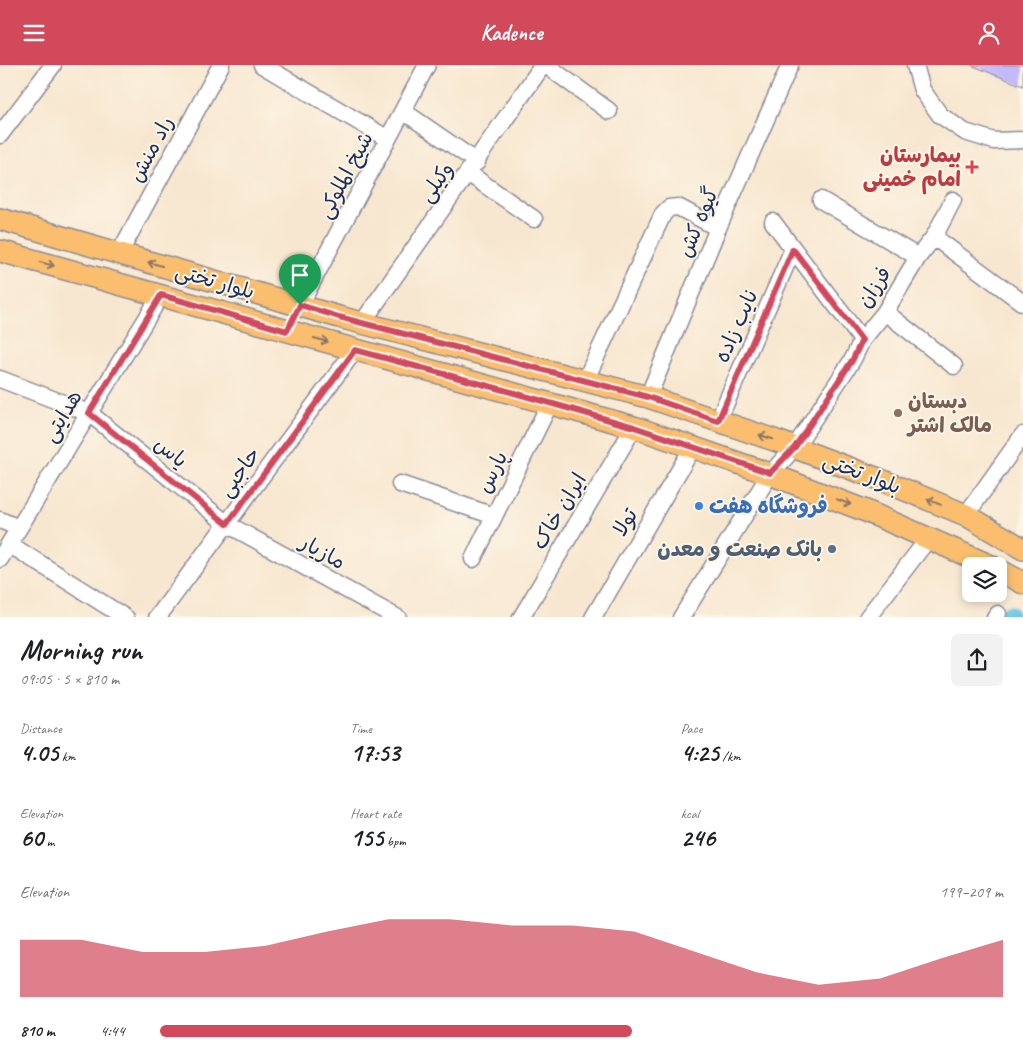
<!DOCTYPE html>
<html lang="en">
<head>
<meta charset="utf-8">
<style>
  :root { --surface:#fff; --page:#f2f2f2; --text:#202124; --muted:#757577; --accent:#d1495b }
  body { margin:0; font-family:Caveat,"Playpen Sans Arabic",sans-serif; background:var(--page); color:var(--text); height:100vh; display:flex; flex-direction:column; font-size:19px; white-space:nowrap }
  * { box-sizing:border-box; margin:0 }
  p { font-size:16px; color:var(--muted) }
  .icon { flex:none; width:28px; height:28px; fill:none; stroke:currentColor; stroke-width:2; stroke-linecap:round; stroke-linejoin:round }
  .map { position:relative; height:552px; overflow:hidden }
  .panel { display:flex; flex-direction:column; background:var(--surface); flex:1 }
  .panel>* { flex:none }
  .tools { position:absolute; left:962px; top:492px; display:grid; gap:10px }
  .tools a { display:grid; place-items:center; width:45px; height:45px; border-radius:8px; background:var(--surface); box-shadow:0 2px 8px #0003; font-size:25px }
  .pin { position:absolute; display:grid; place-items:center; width:42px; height:42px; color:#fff; margin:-51px -21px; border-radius:50% 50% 50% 0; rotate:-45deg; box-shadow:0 0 5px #0007 }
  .pin .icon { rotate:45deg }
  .round { display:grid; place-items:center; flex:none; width:52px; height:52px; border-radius:8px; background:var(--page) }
  .overview { display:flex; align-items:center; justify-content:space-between; height:85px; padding:0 20px }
  h1 { font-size:28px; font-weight:700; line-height:38px }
  .metrics { display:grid; grid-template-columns:repeat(3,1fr); gap:8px; height:85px; padding:5px 20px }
  .metrics div { display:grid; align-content:center }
  .metrics b { font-size:25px; font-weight:700 }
  .metrics small { font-size:14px; font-weight:400 }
  .metrics p { font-size:14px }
  .chart { height:140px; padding:10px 20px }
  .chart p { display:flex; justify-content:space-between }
  .chart svg { width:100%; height:90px; margin-top:5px; fill:var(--accent); opacity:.7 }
  ul { padding:0 20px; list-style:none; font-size:16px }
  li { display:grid; grid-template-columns:80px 60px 1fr; align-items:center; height:38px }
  li i { height:12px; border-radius:6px; background:var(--accent) }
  header { display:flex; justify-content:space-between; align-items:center; height:65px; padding:0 20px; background:var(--accent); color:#fff; font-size:22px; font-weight:700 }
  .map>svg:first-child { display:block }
</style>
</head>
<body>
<header><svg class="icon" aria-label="menu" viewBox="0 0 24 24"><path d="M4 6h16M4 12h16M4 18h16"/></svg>Kadence<svg class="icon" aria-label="person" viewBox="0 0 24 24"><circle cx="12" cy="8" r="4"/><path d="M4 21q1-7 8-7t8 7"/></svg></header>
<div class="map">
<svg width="1023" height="553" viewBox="0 0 1023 553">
  <rect width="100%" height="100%" fill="#fcf5e5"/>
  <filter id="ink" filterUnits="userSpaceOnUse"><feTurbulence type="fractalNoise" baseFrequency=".02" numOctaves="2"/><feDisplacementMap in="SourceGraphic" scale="10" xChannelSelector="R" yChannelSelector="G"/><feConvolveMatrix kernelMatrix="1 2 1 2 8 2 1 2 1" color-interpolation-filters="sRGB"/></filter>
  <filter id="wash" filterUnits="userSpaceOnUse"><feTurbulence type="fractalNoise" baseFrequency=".0096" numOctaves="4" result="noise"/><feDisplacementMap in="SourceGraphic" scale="20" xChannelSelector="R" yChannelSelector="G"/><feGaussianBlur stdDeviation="1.12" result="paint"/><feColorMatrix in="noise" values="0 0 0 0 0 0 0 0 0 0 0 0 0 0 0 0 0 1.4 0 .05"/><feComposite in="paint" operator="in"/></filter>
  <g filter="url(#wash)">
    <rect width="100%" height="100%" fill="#f8e7d0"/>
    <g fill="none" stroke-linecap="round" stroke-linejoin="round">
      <!-- canal -->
      <path stroke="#65c5e3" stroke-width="18" d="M1007 553 1009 549"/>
    </g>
    <g id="blocks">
      <!-- building -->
      <path fill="#c2baf8" d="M971 0H1023V21Z"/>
    </g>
  </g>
  <g filter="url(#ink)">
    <use href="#blocks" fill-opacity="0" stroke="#8a8b97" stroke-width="1"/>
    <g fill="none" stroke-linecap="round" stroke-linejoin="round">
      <!-- minor casing -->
      <g stroke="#8a8b97" stroke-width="19">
        <path id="minor" d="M262 0 388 74
          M546 0 609 46
          M915 0 922 25 940 50 965 67 994 76 1023 75
          M403 46 477 97
          M0 70 53 0
          M468 108 534 154
          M821 135 918 192
          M773 157 862 275
          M934 172 1023 238
          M119 189 221 0
          M300 240 427 0
          M885 247 954 301
          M362 258 543 0
          M0 314 89 348 227 459 398 553
          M585 316 663 149 669 143 678 142 718 163
          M648 332 718 163 790 0
          M718 356 793 184
          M400 419 494 451
          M966 450 1023 370
          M0 455 19 463
          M9 479 126 553
          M0 494 161 230
          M473 494 550 338
          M157 553 355 285
          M521 553 634 362
          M593 553 693 382
          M681 553 770 409 795 382 853 294 862 275 885 247 918 192 934 172 953 135
          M867 553 928 474
          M995 553 998 549"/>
      </g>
      <!-- major casing -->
      <g stroke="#8a8b97" stroke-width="24">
        <path id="major" d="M0 154 339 252 648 332 777 376 881 415 966 450 1023 484
          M0 186 634 362 770 409 866 446 991 501
          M999 505 1023 518"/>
      </g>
      <!-- minor -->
      <use href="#minor" stroke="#fff" stroke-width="16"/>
      <!-- major -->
      <use href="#major" stroke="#fabe6e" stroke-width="21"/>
    </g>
    <!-- one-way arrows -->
    <defs><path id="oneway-shaft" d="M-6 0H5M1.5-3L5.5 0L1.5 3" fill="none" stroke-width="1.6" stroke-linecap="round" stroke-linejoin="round" transform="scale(1.25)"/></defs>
    <g stroke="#8a7666">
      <use href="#oneway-shaft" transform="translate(47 199) rotate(15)"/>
      <use href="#oneway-shaft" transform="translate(155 199) rotate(-164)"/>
      <use href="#oneway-shaft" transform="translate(321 275) rotate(16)"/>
      <use href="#oneway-shaft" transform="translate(766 372) rotate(-162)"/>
      <use href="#oneway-shaft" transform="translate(844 437) rotate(21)"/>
      <use href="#oneway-shaft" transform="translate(934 437) rotate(-158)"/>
    </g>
  </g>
  <g fill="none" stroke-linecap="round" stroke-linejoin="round" filter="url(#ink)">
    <!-- route casing -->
    <g stroke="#fff" stroke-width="10">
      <path id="route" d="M793 184 862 275 853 294 795 382 770 408 634 362 511 327 355 285 227 459 89 348 161 230 287 266 300 240 339 252 648 332 718 356Z"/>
    </g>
    <!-- route -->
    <use href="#route" stroke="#d1495b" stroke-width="6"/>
  </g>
  <!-- markers -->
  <path fill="#e0444e" stroke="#fcf5e5" stroke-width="2" d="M969.5 94.5h5v5h5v5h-5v5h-5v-5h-5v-5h5z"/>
  <circle fill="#8d6e63" stroke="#fcf5e5" stroke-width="2" cx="898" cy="348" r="5"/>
  <circle fill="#3f7fe0" stroke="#fcf5e5" stroke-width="2" cx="699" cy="441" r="5"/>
  <circle fill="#5c6f8a" stroke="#fcf5e5" stroke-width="2" cx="832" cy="484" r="5"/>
  <g text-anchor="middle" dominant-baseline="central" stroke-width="4" stroke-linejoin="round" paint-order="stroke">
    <!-- street labels -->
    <g font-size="21" fill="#1b2f5e" stroke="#fcf5e5">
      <text transform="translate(151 84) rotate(-62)">راد منش</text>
      <text transform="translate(345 110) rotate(-62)">شیخ الملوکی</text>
      <text transform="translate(436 117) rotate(-54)">وکیلی</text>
      <text transform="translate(698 157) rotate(-67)">گیوه کش</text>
      <text transform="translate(215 216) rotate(16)">بلوار تختی</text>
      <text transform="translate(874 222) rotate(-57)">فرزان</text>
      <text transform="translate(736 261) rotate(-66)">نایب زاده</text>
      <text transform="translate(62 351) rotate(-59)">هدایتی</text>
      <text transform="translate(171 387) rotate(39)">یاس</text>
      <text transform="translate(239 407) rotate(-54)">حاجبی</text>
      <text transform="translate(492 407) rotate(-64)">پارس</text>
      <text transform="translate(862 408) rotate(21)">بلوار تختی</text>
      <text transform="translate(559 446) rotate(-59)">ایران خاک</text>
      <text transform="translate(625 457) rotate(-59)">تولا</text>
      <text transform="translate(323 487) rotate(29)">مازیار</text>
    </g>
    <!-- health labels -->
    <g font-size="21" font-weight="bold" fill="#be3a42" stroke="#fcf5e5" text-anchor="end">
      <text x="961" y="90">بیمارستان<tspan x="961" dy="24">امام خمینی</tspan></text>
    </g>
    <!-- education labels -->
    <g font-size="21" font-weight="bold" fill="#785e54" stroke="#fcf5e5" text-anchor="start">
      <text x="908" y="336">دبستان<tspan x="908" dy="24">مالک اشتر</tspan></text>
    </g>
    <!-- shop labels -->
    <g font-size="21" font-weight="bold" fill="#366cbe" stroke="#fcf5e5" text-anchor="start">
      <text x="709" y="441">فروشگاه هفت</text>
    </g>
    <!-- service labels -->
    <g font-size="21" font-weight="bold" fill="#4e5e75" stroke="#fcf5e5" text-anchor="end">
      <text x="822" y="484">بانک صنعت و معدن</text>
    </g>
  </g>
</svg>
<div class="tools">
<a><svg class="icon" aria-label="layers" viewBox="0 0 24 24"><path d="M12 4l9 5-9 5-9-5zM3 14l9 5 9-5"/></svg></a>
</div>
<div class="pin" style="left:300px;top:240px;background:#1e9e55"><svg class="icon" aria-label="arrive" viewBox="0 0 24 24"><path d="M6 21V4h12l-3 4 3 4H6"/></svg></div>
</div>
<section class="panel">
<div class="overview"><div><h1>Morning run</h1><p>09:05 · 5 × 810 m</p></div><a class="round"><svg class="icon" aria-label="share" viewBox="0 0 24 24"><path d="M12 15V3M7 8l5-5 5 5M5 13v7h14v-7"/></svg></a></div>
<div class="metrics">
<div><p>Distance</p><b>4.05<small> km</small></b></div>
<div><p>Time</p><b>17:53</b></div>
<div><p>Pace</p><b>4:25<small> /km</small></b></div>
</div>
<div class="metrics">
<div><p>Elevation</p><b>60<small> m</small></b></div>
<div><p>Heart rate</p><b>155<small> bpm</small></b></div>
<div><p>kcal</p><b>246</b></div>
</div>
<div class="chart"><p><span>Elevation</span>199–209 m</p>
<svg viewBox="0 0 160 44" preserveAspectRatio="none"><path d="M0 44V16L10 16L20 22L30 22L40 19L50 12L60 6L70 6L80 9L90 9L100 12L110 22L120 32L130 38L140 35L150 25L160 16V44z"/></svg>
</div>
<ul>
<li><b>810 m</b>4:44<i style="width:56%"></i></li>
</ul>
</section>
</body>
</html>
